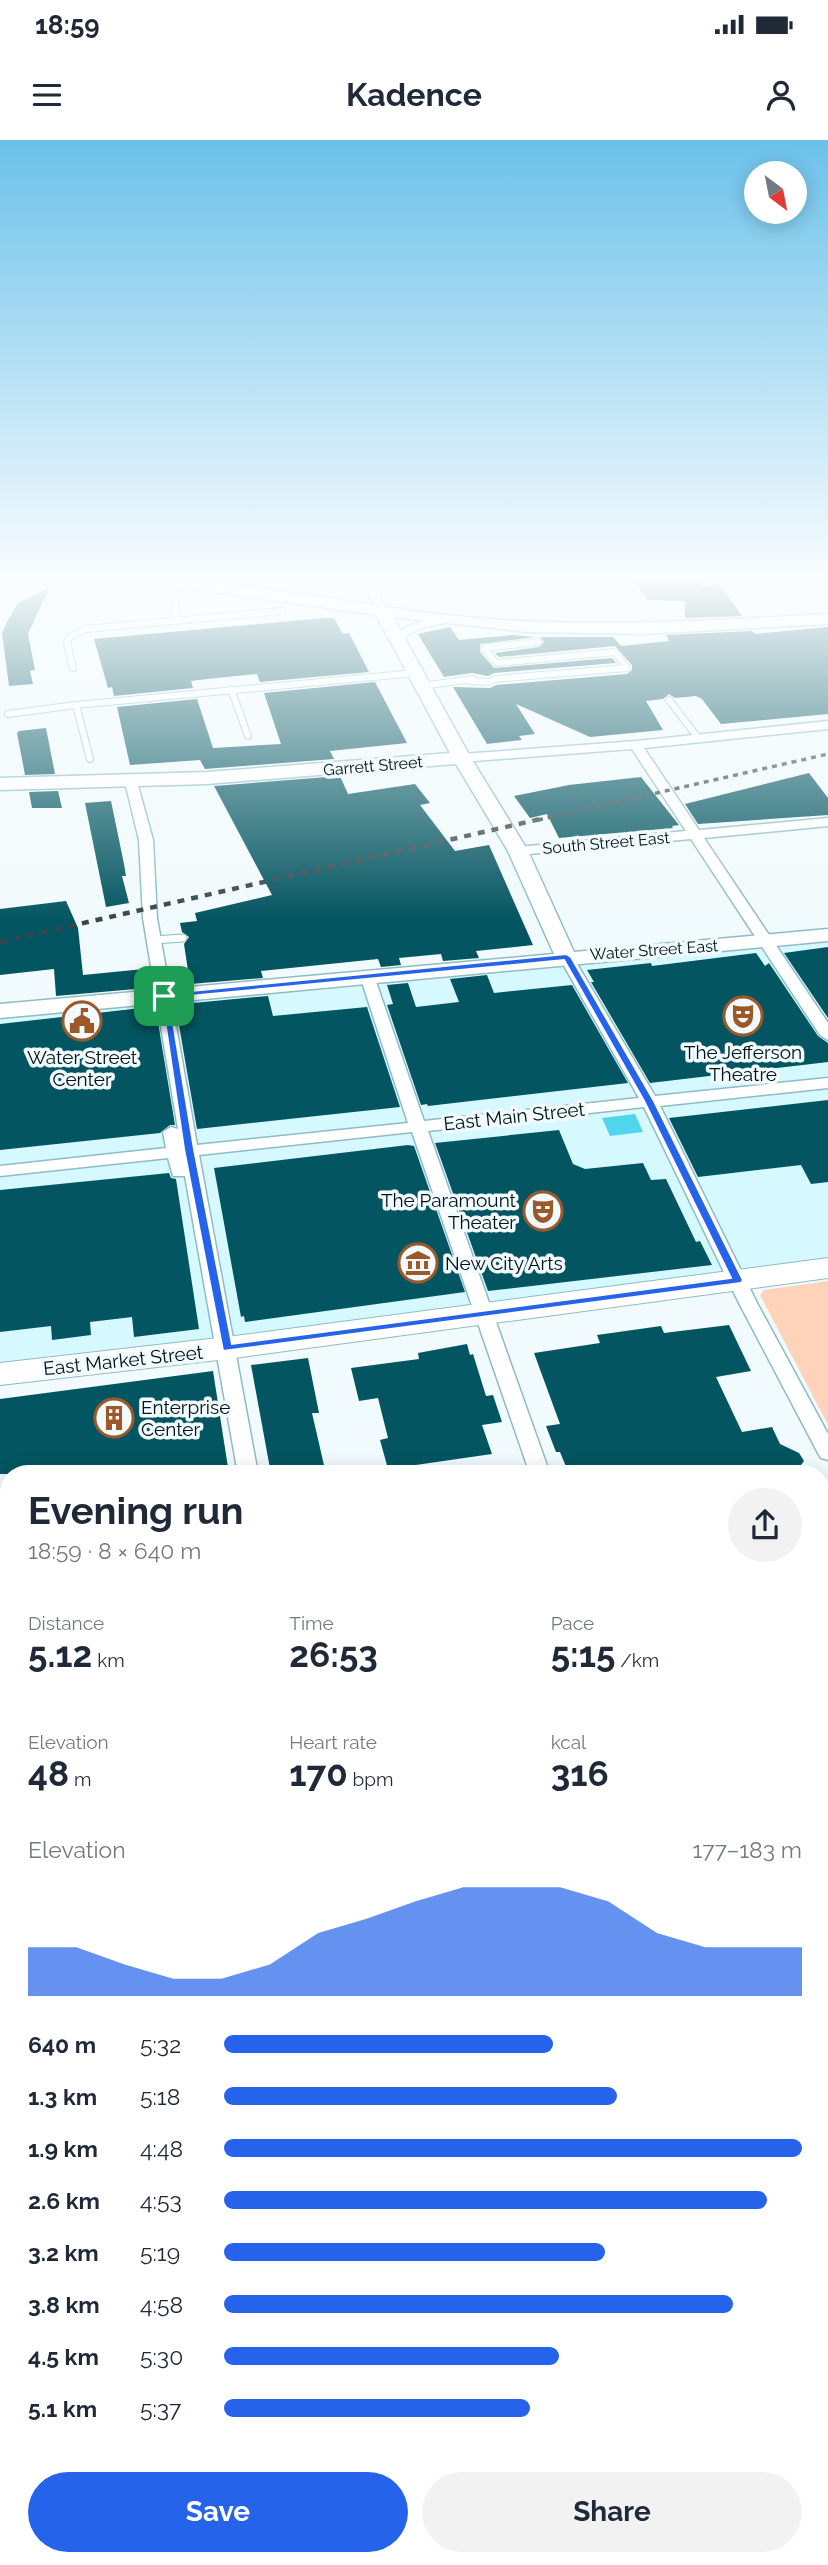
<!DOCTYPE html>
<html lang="en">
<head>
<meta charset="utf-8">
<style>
  :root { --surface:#fff; --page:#f2f2f3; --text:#1f2937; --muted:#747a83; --accent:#2563eb }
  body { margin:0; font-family:Raleway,sans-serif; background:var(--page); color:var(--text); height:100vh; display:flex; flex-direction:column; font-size:26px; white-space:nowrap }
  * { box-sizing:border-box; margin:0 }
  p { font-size:23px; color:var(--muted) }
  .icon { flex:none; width:38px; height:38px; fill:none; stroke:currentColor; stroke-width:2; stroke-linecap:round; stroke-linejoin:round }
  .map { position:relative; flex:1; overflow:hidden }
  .panel { position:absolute; left:0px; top:1325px; width:830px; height:1101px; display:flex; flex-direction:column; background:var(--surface); border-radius:28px 28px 0 0; box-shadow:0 4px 18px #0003 }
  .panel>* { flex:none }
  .needle { width:46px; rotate:148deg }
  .buttons { position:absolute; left:744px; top:21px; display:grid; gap:14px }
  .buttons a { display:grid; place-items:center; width:63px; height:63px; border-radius:50%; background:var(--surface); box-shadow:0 4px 18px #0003; font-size:35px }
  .pin { position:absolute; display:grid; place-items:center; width:60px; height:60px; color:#fff; margin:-30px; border-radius:14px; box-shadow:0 4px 10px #0006 }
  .round { display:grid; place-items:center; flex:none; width:74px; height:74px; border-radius:37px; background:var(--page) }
  .overview { display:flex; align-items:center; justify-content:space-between; height:119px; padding:0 28px }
  h1 { font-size:38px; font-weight:700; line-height:52px }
  .figures { display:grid; grid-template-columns:repeat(3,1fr); gap:10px; height:119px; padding:7px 28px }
  .figures div { display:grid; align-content:center }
  .figures b { font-size:35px; font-weight:700 }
  .figures small { font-size:19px; font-weight:400 }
  .figures p { font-size:19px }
  .chart { height:196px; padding:14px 28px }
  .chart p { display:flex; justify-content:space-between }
  .chart svg { width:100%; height:126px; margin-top:7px; fill:var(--accent); opacity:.7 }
  .cta { display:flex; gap:14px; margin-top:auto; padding:14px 28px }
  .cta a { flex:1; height:80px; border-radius:42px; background:var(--accent); color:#fff; font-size:28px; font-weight:700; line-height:80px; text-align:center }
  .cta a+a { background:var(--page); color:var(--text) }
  ul { padding:0 28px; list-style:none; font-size:23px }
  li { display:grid; grid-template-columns:112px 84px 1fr; align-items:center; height:52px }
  li i { height:18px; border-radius:9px; background:var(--accent) }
  .status { display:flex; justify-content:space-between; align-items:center; height:49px; padding:0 35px; background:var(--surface); direction:ltr }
  .status svg { height:19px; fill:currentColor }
  header { display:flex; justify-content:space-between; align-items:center; height:91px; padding:0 28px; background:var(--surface); font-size:32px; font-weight:700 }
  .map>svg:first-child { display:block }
</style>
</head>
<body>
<div class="status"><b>18:59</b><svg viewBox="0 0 49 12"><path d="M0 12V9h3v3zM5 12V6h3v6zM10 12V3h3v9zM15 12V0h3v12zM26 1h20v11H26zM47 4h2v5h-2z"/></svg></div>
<header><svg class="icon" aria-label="menu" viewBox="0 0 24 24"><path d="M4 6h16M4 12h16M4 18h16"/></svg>Kadence<svg class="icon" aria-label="person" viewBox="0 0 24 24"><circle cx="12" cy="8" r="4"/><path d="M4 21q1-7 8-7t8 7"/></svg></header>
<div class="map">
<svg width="828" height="2425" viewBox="0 0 828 2425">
  <rect width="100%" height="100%" fill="#f1fafc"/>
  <!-- built -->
  <path fill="#d6f8ff" d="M828 795V1128L0 1234V877L168 864Z"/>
  <!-- green -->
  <path fill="#fed3b9" d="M828 1141V1285L760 1155 764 1150Z"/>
  <!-- water -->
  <path fill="#50d5ed" d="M635 974 643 992 610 996 602 978Z"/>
  <!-- building -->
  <path fill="#035561" d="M636 441H700V446L720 445 742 476 685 478V461L647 460Z
    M49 448 28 494 35 530 30 531 33 544 9 546 2 493 7 482 18 463Z
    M324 478H334L343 494 349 493 369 532 260 542 257 534 207 539 191 541 193 548 114 556 112 547 108 548 94 499Z
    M450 487 459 500 513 495 535 497 480 504V512L494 528 612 518 616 523 494 533 488 536 472 533 444 537 418 494Z
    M828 487V574L721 584 702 559 696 556 675 558 669 554 663 559 646 561 663 590 590 597 516 564 535 594 519 596 522 600 487 604 453 547 490 548 496 545 627 534 632 530V525L615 506 499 517 495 513 539 507 544 502 540 497H613L621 506 669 501 666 495 752 491 755 494Z
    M375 542 407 603 330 611 334 619 205 629 200 620 130 625 117 567 197 559 213 608 281 604 264 553Z
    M46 588 55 634 25 635 17 593 19 591Z
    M809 633 828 658V675L698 684 685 664Z
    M340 636 348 654 415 644 430 663 420 665 455 711 489 705 533 805 476 811 479 818 443 821 441 814 399 818 401 825 381 827 378 819 261 831 263 838 190 844 184 804 189 797 182 792 180 783 197 781 195 773 272 755 214 646Z
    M641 637 679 685 672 686 673 688 559 698 547 674 530 678 514 656 569 645Z
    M58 651 62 668H32L29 652Z
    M111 661 124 724 126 736H122L129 763 106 767 85 663Z
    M66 761 78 788 83 835 144 829 147 848 56 856 54 829 0 835V769Z
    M828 807V878L784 813Z
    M756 813 765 826 769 823 818 896 828 903V922L650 943 591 842H594L587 830 651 823 652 826Z
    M487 835 494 853 572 845 628 943 428 966 427 964 421 965 387 865 393 864 387 845 408 843 416 867 459 862 450 839Z
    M268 856 273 876 367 867 400 967 197 989 176 868 194 866 193 863Z
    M150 867V871L156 870 175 985H170L160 993 0 1010V884Z
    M828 960V1042L811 1044 801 1025 698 1037 669 978Z
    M559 990 573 1024 585 1029 643 1023 651 1040 666 1039 696 1102 700 1101 712 1125 488 1151 435 1003Z
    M408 1005 414 1006 465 1152 245 1182 244 1176 241 1177 214 1028Z
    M169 1033 171 1038 176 1039 199 1189 134 1197 132 1177 90 1182 91 1195 52 1200 51 1186 0 1192V1050Z
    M729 1185 751 1231 716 1237 742 1292 772 1287 780 1304 799 1313 804 1321 794 1334H569L560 1312H556L546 1286 560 1284 534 1213 600 1203 597 1195 661 1186 664 1193Z
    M467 1204 470 1215 473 1214 486 1256 493 1255 502 1282 482 1285 492 1314 388 1329 380 1300 388 1298 378 1258 359 1261 351 1228 419 1219 418 1213Z
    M308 1218 319 1273H312L326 1334H271L251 1225Z
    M213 1231 229 1334H0V1259Z"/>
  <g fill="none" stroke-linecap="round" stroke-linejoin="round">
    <!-- lane-far1 casing -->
    <g stroke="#8ebcc5" stroke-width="8">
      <path id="lane-far1" d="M0 455 29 441
        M176 480 175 461 198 441
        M73 528 67 502 70 497 85 489 282 471
        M470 541 490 542 494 539 627 528 615 512 496 523 484 508 538 502
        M422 546 473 539
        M231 549 248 596
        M669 560 698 598
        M8 574 76 565
        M90 619 76 565 415 533"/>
    </g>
    <!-- lane casing -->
    <g stroke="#8ebcc5" stroke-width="9">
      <path id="lane" d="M154 800 183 798"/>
    </g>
    <!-- street casing -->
    <g stroke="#8ebcc5" stroke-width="3">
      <path id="street" d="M363 441H373L386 470 385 472H377Z
        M446 477 450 478V482C432 486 410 487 401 504L391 502C400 482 427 481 446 477Z
        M828 581V589L644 608 699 690 828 678V686L704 698 828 883V900L820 895 691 699 518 715 511 711 518 707 686 691 632 609 462 622 456 618 462 614 636 601Z
        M131 638 137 642 153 700 157 778 197 1005 408 983 360 836 367 832 374 836 424 981 639 958 559 817 566 813 573 817 655 956 828 938V948L660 966 757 1163 828 1294V1320L821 1318 818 1313 739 1163 644 967 428 991 550 1334H530L412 992 199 1015 258 1334H238L185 1036H173L168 1018 0 1036V1026L166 1008 163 992 171 987 178 989 143 778 139 700 125 642Z
        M828 1374V1390L821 1391V1375Z
        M9 1492V1510L0 1511V1493Z
        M821 2148 828 2151V2200L821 2197Z
        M404 2417H436L438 2425H404Z"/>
    </g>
    <!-- secondary casing -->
    <g stroke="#8ebcc5" stroke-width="3">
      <path id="secondary" d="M163 441C258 441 352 465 447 475 574 489 701 481 828 474V484L643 494 528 492 393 477 471 618 528 711 574 812 828 789V801L0 878V864L554 814 508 711 456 624 207 644 0 650V638L207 632 450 613 376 475 170 446Z
        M828 1690V1722L821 1723V1691Z
        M9 1834V1870L0 1871V1835Z"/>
    </g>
    <!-- primary casing -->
    <g stroke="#8ebcc5" stroke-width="2">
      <path id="primary" d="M828 1118V1138L227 1219 0 1245V1223L227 1197Z"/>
    </g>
    <!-- lane-far1 -->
    <use href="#lane-far1" stroke="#fff" stroke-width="6"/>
    <!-- lane -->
    <use href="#lane" stroke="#fff" stroke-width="7"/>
    <!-- street -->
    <use href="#street" fill="#fff" fill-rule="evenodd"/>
    <!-- secondary -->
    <use href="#secondary" fill="#fff" fill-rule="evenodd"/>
    <!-- primary -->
    <use href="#primary" fill="#fff" fill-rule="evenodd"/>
    <!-- rail-far1 -->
    <path stroke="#384649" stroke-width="3.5" stroke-dasharray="5 5" stroke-linecap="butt" d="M538 680 828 614"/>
    <!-- rail -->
    <path stroke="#384649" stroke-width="4.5" stroke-dasharray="7 7" stroke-linecap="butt" d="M0 802 545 678"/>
  </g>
  <!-- sky -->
  <linearGradient id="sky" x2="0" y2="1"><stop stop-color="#6bc1ea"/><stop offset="0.56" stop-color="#f9fdfe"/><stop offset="1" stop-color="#f9fdfe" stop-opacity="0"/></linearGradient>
  <rect width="828" height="781" fill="url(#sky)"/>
  <!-- route -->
  <path fill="#2563eb" stroke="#fff" stroke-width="2" fill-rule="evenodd" d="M566 814 571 817 654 961 743 1140 741 1143 223 1211 184 1009 161 854ZM564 820 644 961 731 1138 232 1204 194 1009 169 858Z"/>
  <!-- icons -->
  <defs>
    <g id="theatre-ring" transform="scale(2.0125)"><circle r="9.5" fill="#f1fafc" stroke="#9c5829" stroke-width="1.5"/><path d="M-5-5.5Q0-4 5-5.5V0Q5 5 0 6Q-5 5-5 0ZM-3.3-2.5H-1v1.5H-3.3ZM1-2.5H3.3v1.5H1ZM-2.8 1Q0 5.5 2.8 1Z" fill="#9c5829"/></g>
    <g id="civic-ring" transform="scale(2.0125)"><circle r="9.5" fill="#f1fafc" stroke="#9c5829" stroke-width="1.5"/><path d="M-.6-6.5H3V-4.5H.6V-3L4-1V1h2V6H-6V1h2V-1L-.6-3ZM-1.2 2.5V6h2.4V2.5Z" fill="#9c5829"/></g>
    <g id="museum-ring" transform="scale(2.0125)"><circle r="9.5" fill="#f1fafc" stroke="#9c5829" stroke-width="1.5"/><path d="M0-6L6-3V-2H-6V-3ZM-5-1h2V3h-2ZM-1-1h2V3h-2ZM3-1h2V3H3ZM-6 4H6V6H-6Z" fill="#9c5829"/></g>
    <g id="building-ring" transform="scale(2.0125)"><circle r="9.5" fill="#f1fafc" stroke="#9c5829" stroke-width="1.5"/><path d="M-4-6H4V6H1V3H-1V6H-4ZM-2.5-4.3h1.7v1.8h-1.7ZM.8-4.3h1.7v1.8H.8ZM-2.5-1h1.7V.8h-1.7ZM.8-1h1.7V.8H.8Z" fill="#9c5829"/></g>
  </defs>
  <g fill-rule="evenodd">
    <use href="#theatre-ring" x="743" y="876"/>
    <use href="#civic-ring" x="82" y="881"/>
    <use href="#theatre-ring" x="543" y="1071"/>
    <use href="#museum-ring" x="418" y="1123"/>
    <use href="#building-ring" x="114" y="1278"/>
  </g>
  <g text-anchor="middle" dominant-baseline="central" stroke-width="7" stroke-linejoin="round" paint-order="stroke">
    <!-- far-street labels -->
    <g font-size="16" fill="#011014" stroke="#f1fafc">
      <text transform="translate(373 626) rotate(-5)">Garrett Street</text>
      <text transform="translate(606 703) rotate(-5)">South Street East</text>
      <text transform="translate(654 810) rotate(-4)">Water Street East</text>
    </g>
    <!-- poi labels -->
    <g font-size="19" fill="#011014" stroke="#f1fafc">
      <text x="743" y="912">The Jefferson<tspan x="743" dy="22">Theatre</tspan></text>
      <text x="82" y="917">Water Street<tspan x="82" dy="22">Center</tspan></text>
      <text x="516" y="1060" text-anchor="end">The Paramount<tspan x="516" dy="22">Theater</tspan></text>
      <text x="445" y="1123" text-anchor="start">New City Arts</text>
      <text x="141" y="1267" text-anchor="start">Enterprise<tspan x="141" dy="22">Center</tspan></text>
    </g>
    <!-- street labels -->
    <g font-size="19" fill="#011014" stroke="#f1fafc">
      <text transform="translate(514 976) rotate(-6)">East Main Street</text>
      <text transform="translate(123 1220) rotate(-6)">East Market Street</text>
    </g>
  </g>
</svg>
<div class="buttons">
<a><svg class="needle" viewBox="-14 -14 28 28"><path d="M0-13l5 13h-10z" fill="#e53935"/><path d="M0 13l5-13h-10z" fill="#747a83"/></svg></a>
</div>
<div class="pin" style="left:164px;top:856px;background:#1e9e55"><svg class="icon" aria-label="arrive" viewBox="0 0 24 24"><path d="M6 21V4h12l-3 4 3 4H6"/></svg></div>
<section class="panel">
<div class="overview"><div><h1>Evening run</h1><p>18:59 · 8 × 640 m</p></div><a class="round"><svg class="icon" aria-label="share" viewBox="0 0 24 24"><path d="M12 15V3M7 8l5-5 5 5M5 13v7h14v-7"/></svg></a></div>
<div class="figures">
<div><p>Distance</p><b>5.12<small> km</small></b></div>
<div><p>Time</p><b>26:53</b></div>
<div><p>Pace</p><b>5:15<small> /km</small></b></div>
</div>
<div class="figures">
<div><p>Elevation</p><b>48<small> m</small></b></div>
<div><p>Heart rate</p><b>170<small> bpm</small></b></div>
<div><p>kcal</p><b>316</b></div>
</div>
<div class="chart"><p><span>Elevation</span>177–183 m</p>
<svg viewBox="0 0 160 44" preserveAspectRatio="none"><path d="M0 44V27L10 27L20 33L30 38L40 38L50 33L60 22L70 17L80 11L90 6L100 6L110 6L120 11L130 22L140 27L150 27L160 27V44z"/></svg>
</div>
<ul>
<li><b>640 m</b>5:32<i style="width:57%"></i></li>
<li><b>1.3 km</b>5:18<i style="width:68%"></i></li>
<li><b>1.9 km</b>4:48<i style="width:100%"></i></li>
<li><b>2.6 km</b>4:53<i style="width:94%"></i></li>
<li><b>3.2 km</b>5:19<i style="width:66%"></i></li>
<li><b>3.8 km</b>4:58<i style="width:88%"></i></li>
<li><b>4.5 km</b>5:30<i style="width:58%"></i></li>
<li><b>5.1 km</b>5:37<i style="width:53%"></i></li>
</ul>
<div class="cta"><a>Save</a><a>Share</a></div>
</section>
</div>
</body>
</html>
